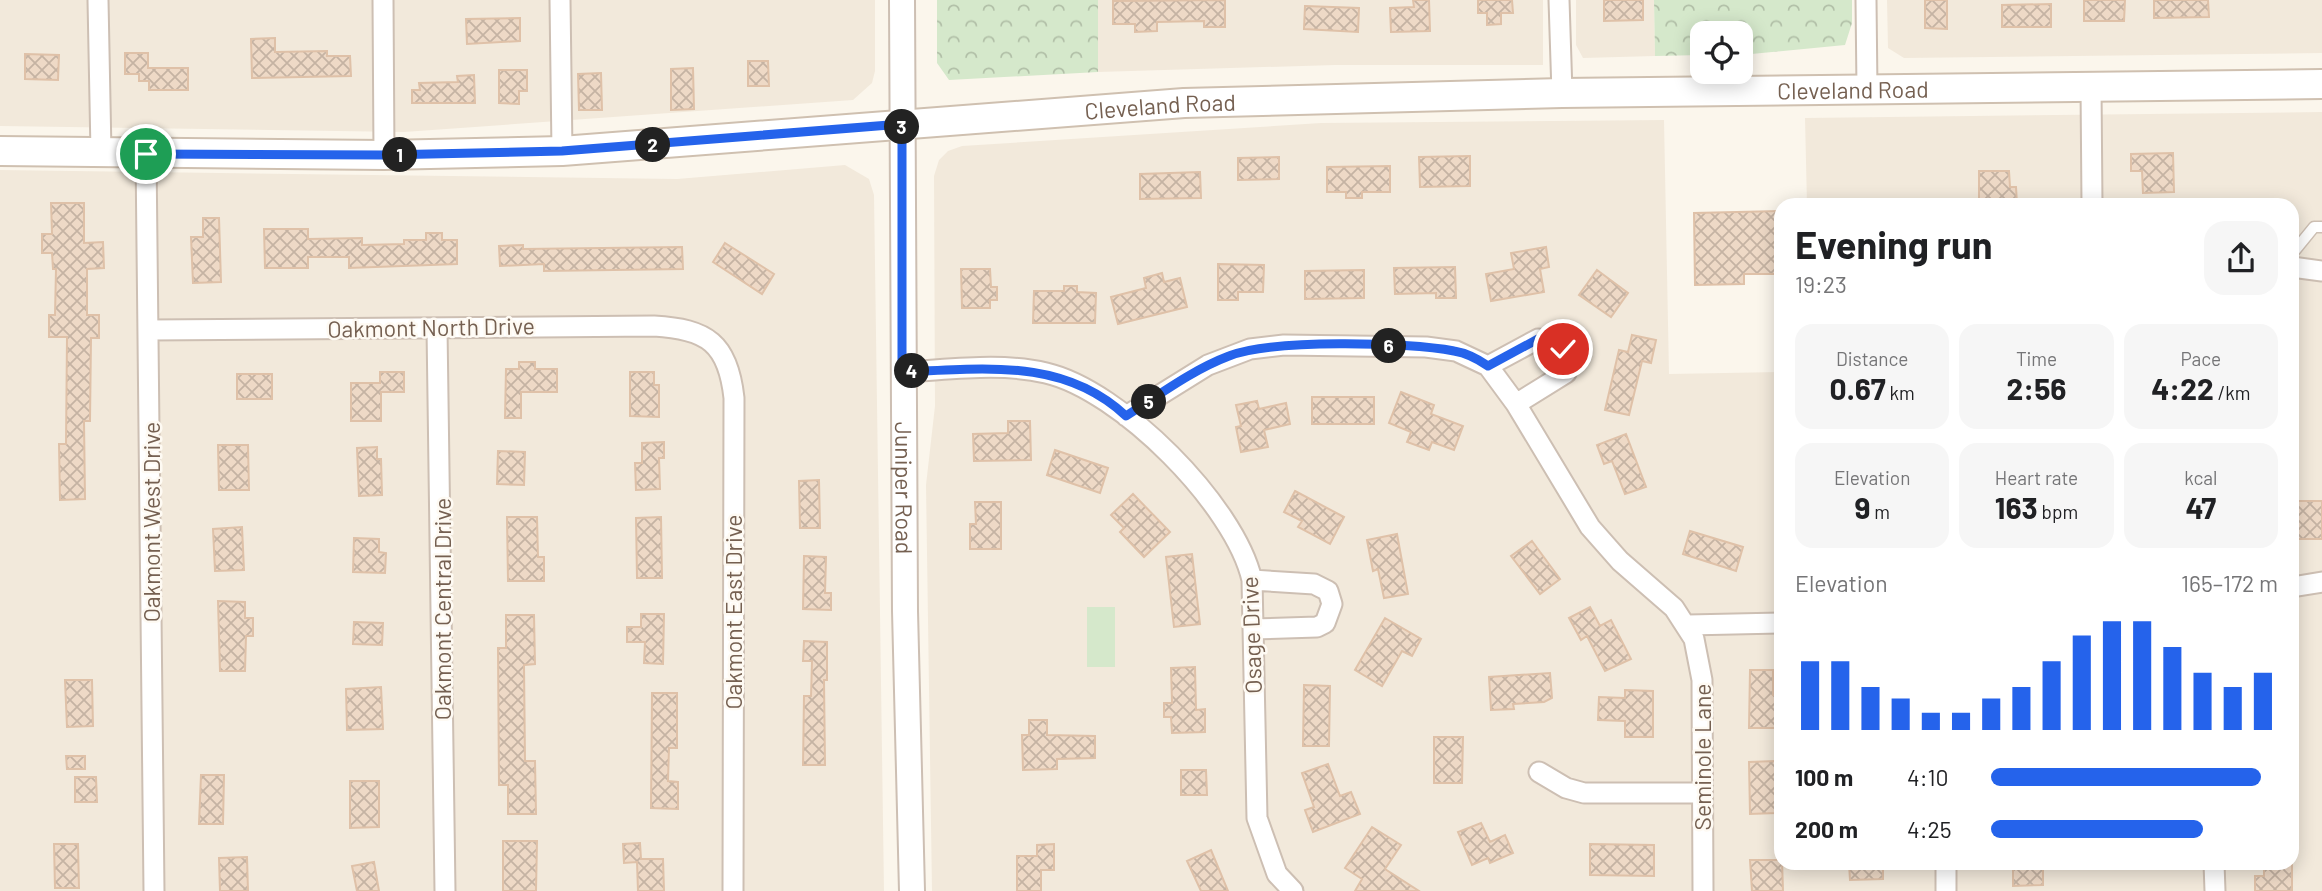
<!DOCTYPE html>
<html lang="en">
<head>
<meta charset="utf-8">
<style>
  :root { --surface:#fff; --page:#f6f6f6; --text:#202124; --muted:#757577; --accent:#2563eb }
  body { margin:0; font-family:Barlow,sans-serif; background:var(--page); color:var(--text); height:100vh; display:flex; flex-direction:column; font-size:26px; white-space:nowrap }
  * { box-sizing:border-box; margin:0 }
  p { font-size:23px; color:var(--muted) }
  .icon { flex:none; width:38px; height:38px; fill:none; stroke:currentColor; stroke-width:2; stroke-linecap:round; stroke-linejoin:round }
  .map { position:relative; flex:1; overflow:hidden }
  .sheet { position:absolute; left:1774px; top:198px; width:525px; height:672px; display:flex; flex-direction:column; background:var(--surface); border-radius:21px; box-shadow:0 4px 18px #0003 }
  .sheet>* { flex:none }
  .controls { position:absolute; left:1690px; top:21px; display:grid; gap:14px }
  .controls a { display:grid; place-items:center; width:63px; height:63px; border-radius:14px; background:var(--surface); box-shadow:0 4px 18px #0003; font-size:35px }
  .pin { position:absolute; display:grid; place-items:center; width:60px; height:60px; color:#fff; margin:-30px; border:4px solid #fff; border-radius:50%; box-shadow:0 2px 7px #0007 }
  .km { position:absolute; width:35px; height:35px; margin:-18px; border-radius:50%; background:#222; color:#fff; font-size:19px; line-height:35px; text-align:center }
  .round { display:grid; place-items:center; flex:none; width:74px; height:74px; border-radius:21px; background:var(--page) }
  .headline { display:flex; align-items:center; justify-content:space-between; height:119px; padding:0 21px }
  h1 { font-size:38px; font-weight:700; line-height:52px }
  .stats { display:grid; grid-template-columns:repeat(3,1fr); gap:10px; height:119px; padding:7px 21px }
  .stats div { display:grid; align-content:center; border-radius:18px; background:var(--page); text-align:center }
  .stats b { font-size:30px; font-weight:700 }
  .stats small { font-size:19px; font-weight:400 }
  .stats p { font-size:19px }
  .chart { height:196px; padding:14px 21px }
  .chart p { display:flex; justify-content:space-between }
  .chart svg { width:100%; height:126px; margin-top:7px; stroke:var(--accent); stroke-width:6 }
  ul { padding:0 21px; list-style:none; font-size:23px }
  li { display:grid; grid-template-columns:112px 84px 1fr; align-items:center; height:52px }
  li i { height:18px; border-radius:9px; background:var(--accent) }
  .map>svg:first-child { display:block }
</style>
</head>
<body>
<div class="map">
<svg width="2322" height="891" viewBox="0 0 2322 891">
  <defs>
    <pattern id="forest-crowns" width="20" height="18" patternUnits="userSpaceOnUse" patternTransform="scale(1.75)"><rect width="20" height="18" fill="#d5e8cb"/><path d="M2 6a3 3 0 1 1 6 0M12 15a3 3 0 1 1 6 0" fill="none" stroke="#b1bfa7"/></pattern>
    <pattern id="building-cross-hatch" width="8" height="8" patternUnits="userSpaceOnUse" patternTransform="scale(1.75)"><rect width="8" height="8" fill="#eed9c6"/><path d="M0 0l8 8M0 8l8-8" fill="none" stroke="#c5b3a3"/></pattern>
  </defs>
  <rect width="100%" height="100%" fill="#fbf6ec"/>
  <!-- residential -->
  <path fill="#f2e9db" d="M0 0H875V71L872 83 853 100 404 132 0 126Z
    M1098 0H1543V65H1335L1098 72Z
    M1576 0H1654L1655 56 1583 58 1576 45Z
    M1887 0H2322V53L1904 58 1888 48Z
    M2322 112V891H932L926 485 935 406 934 176 939 160 948 151 962 146 1321 123 1664 120 1669 374 1781 372 1782 863H2292V205H1807L1805 118Z
    M845 165 869 179 874 195 884 891H0V170L677 179Z"/>
  <!-- grass -->
  <path fill="#d5e8cb" d="M1087 607H1115V667H1087Z"/>
  <!-- forest -->
  <path fill="url(#forest-crowns)" d="M937 0H1098V72L949 80 937 63Z
    M1654 0H1852V23L1845 45 1741 55V33H1703V55L1655 56Z"/>
  <!-- building -->
  <path fill="url(#building-cross-hatch)" stroke="#dfc1a8" stroke-width="2" d="M1225 0V27H1204V21L1157 22V31L1135 32V24H1113V1Z
    M1413 0H1429L1430 31 1391 32 1390 8 1414 7Z
    M1478 0H1512L1513 13H1501V24L1487 25V13H1478Z
    M1604 0H1643V20L1604 21Z
    M1925 0H1947V29L1925 28Z
    M2084 0H2125L2124 21H2084Z
    M2154 0H2208L2209 17 2154 18Z
    M2051 4V27H2002V5Z
    M1305 6 1359 8 1358 32 1304 29Z
    M520 18V41L467 44 466 19Z
    M275 38V52L327 51V56H350L351 76 252 78 251 39Z
    M125 53H148V68H188V90H149V81H139V74H125Z
    M25 54 59 55 58 80 25 79Z
    M748 61H768L769 86H748Z
    M693 68 694 109 671 110V69Z
    M499 70H527V91H519V104L499 103Z
    M601 73 602 110H579L578 74Z
    M474 75 475 103H412V90H420L419 83 458 82 457 76Z
    M2173 153 2174 192 2143 193 2142 171H2131V154Z
    M1470 156V186L1420 187 1419 157Z
    M1279 157V179L1238 180V158Z
    M1390 166V192H1362V198H1346V192H1327V167Z
    M1979 171H2009L2010 187H2016L2017 204 1979 205Z
    M1200 172 1201 198 1140 199V174Z
    M51 203H84V243L103 242 104 268 87 269V315H99V338H91L90 421H84L85 499 60 500 59 444H66L67 337H49V315H55L56 269H53L52 253H42V234H52Z
    M1782 211V274H1744V284L1695 285 1694 213Z
    M203 218H219L221 282 193 283 191 237H203Z
    M264 229H308V239L362 238V245L404 244V240H426V233H442V240H457V264L349 268V257H308V268H265Z
    M725 243 774 274 762 294 713 262Z
    M523 245V249L682 247 683 269 544 271V264L500 266 499 246Z
    M1546 247 1549 267 1540 269 1544 292 1491 301 1486 274 1514 269 1511 253Z
    M1218 264 1264 265 1263 292H1238V300H1218Z
    M1455 267 1456 298H1436V293L1395 294 1394 268Z
    M961 269H990L991 287H997V300H990V308H962Z
    M1364 270V298L1305 299V271Z
    M1597 270 1628 293 1611 317 1579 295Z
    M1162 273 1164 282 1180 278 1187 307 1118 324 1111 297 1146 288 1144 278Z
    M1064 286H1077V292L1096 293 1095 323H1033L1034 291H1064Z
    M1632 335 1656 340 1651 363 1642 361 1629 415 1605 410 1619 350 1628 352Z
    M519 362H535V369H557V392H521V418H505L506 369H519Z
    M380 372H404V392H381V421H351V383H380Z
    M630 372H654V385H659V417L630 416Z
    M237 374H272V399H237Z
    M1401 392 1434 405 1431 414 1463 426 1454 450 1432 442 1429 450 1407 442 1411 432 1389 423Z
    M1312 397H1374V424H1312Z
    M1257 401 1259 409 1286 403 1290 424 1264 430 1268 447 1241 452 1236 427 1241 426 1236 405Z
    M1008 421H1030L1031 460 974 461 973 434 1008 433Z
    M1626 434 1646 487 1625 494 1612 461 1604 464 1597 445Z
    M664 442V458H659L660 489 636 490 635 463H642V443Z
    M218 445H248L249 490H219Z
    M377 447V459H381L382 495 359 496 357 448Z
    M1055 450 1108 468 1100 493 1047 475Z
    M498 451 525 452 524 485 497 484Z
    M819 480 820 528H800L799 481Z
    M1295 491 1344 517 1330 544 1298 527 1302 521 1284 512Z
    M1133 494 1170 532 1144 557 1120 532 1124 528 1111 515Z
    M2292 501H2322V539H2292Z
    M975 502H1001V549H970V524H976Z
    M507 517H537L538 557H544V581H508Z
    M661 517 662 578H637L636 518Z
    M242 527 244 570 215 571 213 529Z
    M1690 531 1743 547 1736 571 1683 554Z
    M1397 534 1408 594 1384 598 1378 569 1373 571 1367 540Z
    M354 538 379 539V552L386 553 385 573 353 572Z
    M1532 541 1560 579 1540 594 1511 556Z
    M1192 554 1200 624 1174 627 1166 557Z
    M804 556 826 557 825 593H831V610L803 609Z
    M218 601 245 602V618H253V636H246L245 671H220Z
    M1590 607 1600 626 1611 620 1631 659 1605 671 1587 636 1581 640 1569 618Z
    M641 614H664L663 664 644 663 645 642H627V627H641Z
    M506 615H534L535 664 524 665 525 761H535L536 814H508V785H499L498 648H506Z
    M1385 618 1421 639 1412 656 1402 651 1382 686 1355 670Z
    M354 622 383 623 382 645 353 644Z
    M804 641 827 642V680H824L825 765H803L804 696H811L812 661H803Z
    M1195 667 1196 710 1205 709V732L1172 733 1171 717H1164V703H1172L1171 668Z
    M1750 670H1773V695L1782 696V712H1776V728H1749Z
    M1550 673 1552 698 1544 702 1513 704 1514 709 1491 710 1489 677Z
    M65 680H92L93 726 67 727Z
    M1304 685 1330 686 1329 746H1303Z
    M381 687 383 729 347 730 346 689Z
    M1625 690 1653 691V737H1625V721L1598 720 1599 697 1625 698Z
    M652 693H677V748H669L668 781 678 782V809L651 808Z
    M1029 720H1047V735L1095 736V758L1057 759V769L1023 770 1022 735H1029Z
    M1434 737H1463L1462 783H1434Z
    M66 756H85V769H67Z
    M1775 761 1776 813 1750 814 1749 762Z
    M1328 764 1340 796 1351 792 1360 814 1313 832 1305 810 1314 807 1302 773Z
    M1181 770H1206L1207 795H1181Z
    M201 775H224L223 824H199Z
    M75 777H96L97 802H75Z
    M350 781H379V827L350 828Z
    M1481 823 1490 842 1505 835 1513 853 1490 863 1488 858 1472 865 1458 832Z
    M1372 827 1401 845 1385 869 1419 891H1355L1362 879 1345 868Z
    M503 841H537L536 891H503Z
    M640 843 641 859H663L664 891H638L637 862 624 863 623 844Z
    M54 844H78L79 888H55Z
    M1054 844V870H1041V891H1017V856H1037V845Z
    M1590 844 1654 845V876L1590 875Z
    M1211 850 1228 891H1201L1187 861Z
    M247 857 248 891H220L219 858Z
    M1750 860H1782L1783 891H1752Z
    M374 862 379 891H357L352 866Z
    M1849 863H1883V879L1850 880Z
    M2013 863H2043V885L2013 886Z
    M2264 863H2292V891H2255V876H2264Z"/>
  <g fill="none" stroke-linecap="round" stroke-linejoin="round">
    <!-- service casing -->
    <g stroke="#cdbfb3" stroke-width="13">
      <path id="service" d="M2292 254 2314 227H2322"/>
    </g>
    <!-- minor casing -->
    <g stroke="#cdbfb3" stroke-width="23">
      <path id="minor" d="M98 0 101 152
        M383 0 384 155
        M560 0 562 151
        M1559 0 1562 93
        M1866 0 1867 89
        M2091 87 2092 205
        M146 154 154 891
        M2292 267 2322 271
        M437 328 445 891
        M150 330 654 326C707 329 728 343 734 398L733 891
        M1488 366 1538 339C1553 339 1561 346 1569 358L1566 373 1516 404
        M902 372C948 370 1000 362 1046 373 1120 390 1235 505 1252 580L1257 818 1277 874 1293 891
        M1126 416 1208 365 1250 349 1284 345 1426 347 1456 351 1488 366 1516 404 1590 527 1620 561 1674 608 1694 639 1702 680 1703 891
        M1252 580 1314 584 1328 591 1332 604 1325 623 1317 627 1253 629
        M2292 587 2322 582
        M1688 625 1782 623
        M1539 772 1566 788 1584 793H1702
        M1946 863V890
        M2214 863 2215 891"/>
    </g>
    <!-- tertiary casing -->
    <g stroke="#cdbfb3" stroke-width="28">
      <g id="tertiary">
        <path id="s1" d="M902 0 905 611 912 891"/>
      </g>
    </g>
    <!-- secondary casing -->
    <g stroke="#cfc0b0" stroke-width="32">
      <g id="secondary">
        <path id="s2" d="M0 151 384 155 562 151 1184 103 1562 93 2322 84"/>
      </g>
    </g>
    <!-- service -->
    <use href="#service" stroke="#fff" stroke-width="10"/>
    <!-- minor -->
    <use href="#minor" stroke="#fff" stroke-width="19"/>
    <!-- tertiary -->
    <use href="#tertiary" stroke="#fff" stroke-width="24"/>
    <!-- secondary -->
    <use href="#secondary" stroke="#fff" stroke-width="28"/>
  </g>
  <g fill="none" stroke-linecap="round" stroke-linejoin="round">
    <!-- route casing -->
    <g stroke="#fff" stroke-width="14">
      <path id="route" d="M146 154 384 155 562 151 902 124V372C982 369 1063 357 1126 416 1159 395 1192 370 1229 356 1271 339 1407 342 1454 351 1466 353 1478 359 1488 366L1538 339H1547L1563 349"/>
    </g>
    <!-- route -->
    <use href="#route" stroke="#2563eb" stroke-width="9"/>
  </g>
  <g text-anchor="middle" dominant-baseline="central" stroke-width="5" stroke-linejoin="round" paint-order="stroke">
    <!-- street labels -->
    <g font-size="23" fill="#756051" stroke="#fefaf3">
      <text stroke="none"><textPath href="#s2" startOffset="1855">Cleveland Road</textPath></text>
      <text stroke="none"><textPath href="#s2" startOffset="1162">Cleveland Road</textPath></text>
      <text transform="translate(431 327) rotate(-1)">Oakmont North Drive</text>
      <text stroke="none"><textPath href="#s1" startOffset="488">Juniper Road</textPath></text>
      <text transform="translate(151 522) rotate(-90)">Oakmont West Drive</text>
      <text transform="translate(442 609) rotate(-90)">Oakmont Central Drive</text>
      <text transform="translate(733 612) rotate(-90)">Oakmont East Drive</text>
      <text transform="translate(1251 635) rotate(-92)">Osage Drive</text>
      <text transform="translate(1702 757) rotate(-90)">Seminole Lane</text>
    </g>
  </g>
</svg>
<div class="controls">
<a><svg class="icon" aria-label="locate" viewBox="0 0 24 24"><circle cx="12" cy="12" r="6"/><path d="M12 2v4M12 18v4M2 12h4M18 12h4"/></svg></a>
</div>
<div class="pin" style="left:146px;top:154px;background:#1e9e55"><svg class="icon" aria-label="arrive" viewBox="0 0 24 24"><path d="M6 21V4h12l-3 4 3 4H6"/></svg></div>
<div class="pin" style="left:1563px;top:349px;background:#d93025"><svg class="icon" aria-label="check" viewBox="0 0 24 24"><path d="M5 12l5 5 9-10"/></svg></div>
<b class="km" style="left:400px;top:155px">1</b>
<b class="km" style="left:653px;top:145px">2</b>
<b class="km" style="left:902px;top:127px">3</b>
<b class="km" style="left:912px;top:371px">4</b>
<b class="km" style="left:1149px;top:402px">5</b>
<b class="km" style="left:1389px;top:346px">6</b>
<section class="sheet">
<div class="headline"><div><h1>Evening run</h1><p>19:23</p></div><a class="round"><svg class="icon" aria-label="share" viewBox="0 0 24 24"><path d="M12 15V3M7 8l5-5 5 5M5 13v7h14v-7"/></svg></a></div>
<div class="stats">
<div><p>Distance</p><b>0.67<small> km</small></b></div>
<div><p>Time</p><b>2:56</b></div>
<div><p>Pace</p><b>4:22<small> /km</small></b></div>
</div>
<div class="stats">
<div><p>Elevation</p><b>9<small> m</small></b></div>
<div><p>Heart rate</p><b>163<small> bpm</small></b></div>
<div><p>kcal</p><b>47</b></div>
</div>
<div class="chart"><p><span>Elevation</span>165–172 m</p>
<svg viewBox="0 0 160 44" preserveAspectRatio="none"><path d="M5 44V20M15 44V20M25 44V29M35 44V33M45 44V38M55 44V38M65 44V33M75 44V29M85 44V20M95 44V11M105 44V6M115 44V6M125 44V15M135 44V24M145 44V29M155 44V24"/></svg>
</div>
<ul>
<li><b>100 m</b>4:10<i style="width:94%"></i></li>
<li><b>200 m</b>4:25<i style="width:74%"></i></li>
</ul>
</section>
</div>
</body>
</html>
